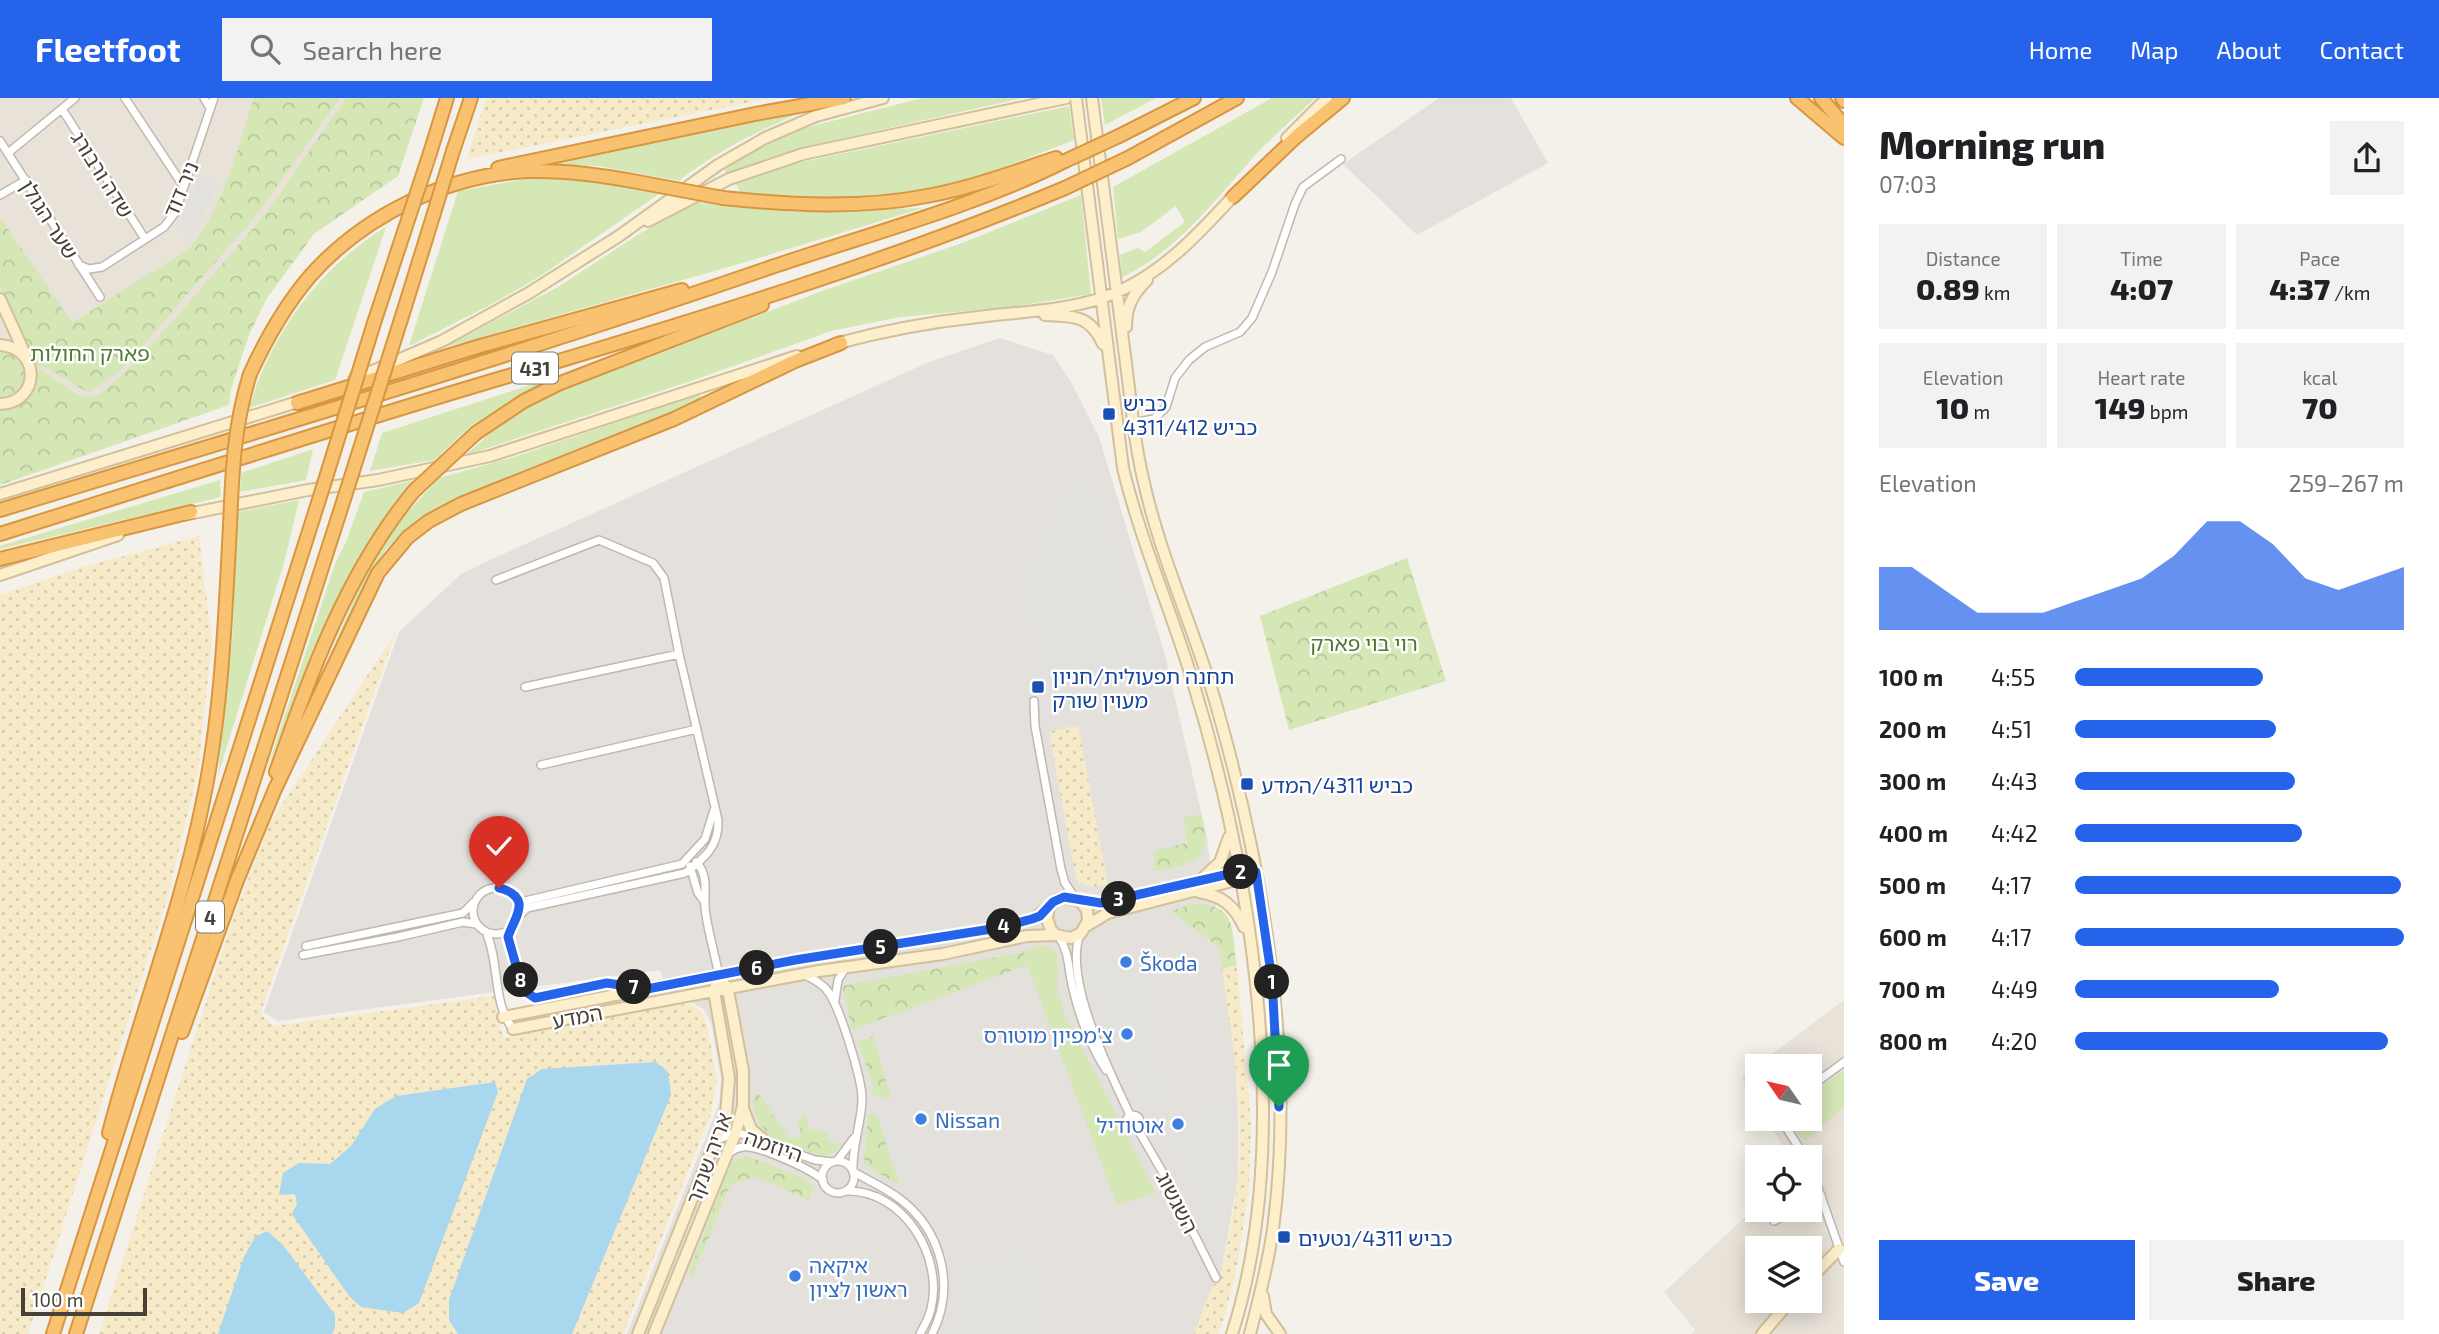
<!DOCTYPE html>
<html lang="en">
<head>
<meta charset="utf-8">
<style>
  :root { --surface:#fff; --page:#f2f2f2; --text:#202124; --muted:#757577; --accent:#2563eb }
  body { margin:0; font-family:"Exo 2","Noto Sans Hebrew",sans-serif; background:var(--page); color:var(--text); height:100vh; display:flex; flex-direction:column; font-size:26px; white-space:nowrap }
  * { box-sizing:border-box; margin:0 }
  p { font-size:23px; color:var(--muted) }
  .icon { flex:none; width:38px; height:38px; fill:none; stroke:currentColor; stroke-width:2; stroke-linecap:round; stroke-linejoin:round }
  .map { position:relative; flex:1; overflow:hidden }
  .sheet { display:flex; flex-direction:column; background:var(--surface); width:595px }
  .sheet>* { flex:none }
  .needle { width:46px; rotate:304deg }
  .buttons { position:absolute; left:1745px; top:956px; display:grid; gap:14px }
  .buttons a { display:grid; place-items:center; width:77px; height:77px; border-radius:0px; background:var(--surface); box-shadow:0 4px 18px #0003; font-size:35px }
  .scale { position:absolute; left:21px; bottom:18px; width:126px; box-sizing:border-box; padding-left:7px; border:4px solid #484138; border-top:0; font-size:19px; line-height:24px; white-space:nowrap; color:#484138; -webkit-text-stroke:5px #fff; paint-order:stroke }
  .pin { position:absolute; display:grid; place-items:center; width:60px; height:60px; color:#fff; margin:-72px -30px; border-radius:50% 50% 50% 0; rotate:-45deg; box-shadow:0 0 7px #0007 }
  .pin .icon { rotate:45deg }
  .km { position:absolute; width:35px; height:35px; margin:-18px; border-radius:50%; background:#222; color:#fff; font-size:19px; line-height:35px; text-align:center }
  .round { display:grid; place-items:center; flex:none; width:74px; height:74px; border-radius:0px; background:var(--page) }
  .overview { display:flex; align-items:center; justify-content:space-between; height:119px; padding:0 35px }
  h1 { font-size:38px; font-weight:800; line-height:52px }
  .figures { display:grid; grid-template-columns:repeat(3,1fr); gap:10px; height:119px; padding:7px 35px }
  .figures div { display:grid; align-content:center; border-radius:0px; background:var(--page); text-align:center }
  .figures b { font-size:30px; font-weight:800 }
  .figures small { font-size:19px; font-weight:400 }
  .figures p { font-size:19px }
  .chart { height:196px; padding:14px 35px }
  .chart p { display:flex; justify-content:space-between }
  .chart svg { width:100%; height:126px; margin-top:7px; fill:var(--accent); opacity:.7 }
  .button { display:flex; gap:14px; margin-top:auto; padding:14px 35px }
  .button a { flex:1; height:80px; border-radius:0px; background:var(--accent); color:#fff; font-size:28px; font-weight:800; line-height:80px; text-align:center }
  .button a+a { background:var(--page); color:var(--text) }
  ul { padding:0 35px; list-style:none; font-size:23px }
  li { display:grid; grid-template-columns:112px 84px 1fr; align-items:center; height:52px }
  li i { height:18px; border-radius:9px; background:var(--accent) }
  header { display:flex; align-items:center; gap:42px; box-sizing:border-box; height:98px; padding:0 35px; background:var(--accent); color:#fff }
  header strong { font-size:33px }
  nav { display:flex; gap:38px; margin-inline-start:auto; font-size:24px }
  .search { width:490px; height:63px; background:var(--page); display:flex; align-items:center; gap:18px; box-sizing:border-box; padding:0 24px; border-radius:0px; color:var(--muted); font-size:26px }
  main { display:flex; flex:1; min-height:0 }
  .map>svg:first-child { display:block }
</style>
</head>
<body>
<header>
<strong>Fleetfoot</strong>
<div class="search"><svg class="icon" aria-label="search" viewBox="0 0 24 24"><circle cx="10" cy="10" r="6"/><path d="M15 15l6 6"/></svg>Search here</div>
<nav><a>Home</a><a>Map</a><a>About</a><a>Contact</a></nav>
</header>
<main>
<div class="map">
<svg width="1844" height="1236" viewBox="0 0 1844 1236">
  <defs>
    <pattern id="sand-dots" width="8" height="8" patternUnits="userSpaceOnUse" patternTransform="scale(1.75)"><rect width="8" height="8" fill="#f6eac8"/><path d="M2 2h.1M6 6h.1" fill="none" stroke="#d4caad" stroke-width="1.8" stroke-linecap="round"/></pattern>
    <pattern id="park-crowns" width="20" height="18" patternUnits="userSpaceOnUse" patternTransform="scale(1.75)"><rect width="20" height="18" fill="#d4e7b5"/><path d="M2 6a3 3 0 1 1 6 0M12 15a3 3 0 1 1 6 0" fill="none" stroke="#b8c79c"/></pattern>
  </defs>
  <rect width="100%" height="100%" fill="#f4f1ea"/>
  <!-- residential -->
  <path fill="#e8e2d8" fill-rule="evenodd" d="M0 0H420L299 142 225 274 0 340Z
    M1844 902V1236H1691L1695 1232 1664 1194 1757 1108V1111H1810V1059H1789L1766 1020H1810V968H1757V1004L1742 979ZM1757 1150H1810V1202H1757Z"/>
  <!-- industrial -->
  <path fill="#e4e0db" d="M1439 0H1511L1548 65 1417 137 1343 66Z
    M1000 240 1053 257 1071 284 1099 339 1165 557 1207 739 1235 959 1238 1015V1079L1220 1181 1202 1236H627L719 1006 721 982 711 925 703 911 689 903 673 905 660 872 278 923 264 914 399 534 461 476 492 461 929 264Z"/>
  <!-- green -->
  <path fill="#d4e7b5" d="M923 0H1022L804 49 727 77 724 69 787 37 812 28Z
    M1101 0H1156L1105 27Z
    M1272 0H1315C1297 17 1278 34 1260 52 1219 96 1179 153 1122 179L1120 157 1138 150 1145 154 1185 124 1176 108 1141 134 1118 141 1113 89Z
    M1069 8 1074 42C1042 54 1010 68 977 78 902 102 819 102 741 96L736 86 769 73 807 63Z
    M810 11C765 29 718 52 679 83L599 68 545 66Z
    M532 80 617 85 659 96 539 179 492 206 409 248 458 93Z
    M1081 97 1091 196 1012 209 900 219 831 233 691 283 466 357 515 313 555 295 822 193 965 144Z
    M695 104 794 114 923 110 739 166 443 250 558 189 639 136Z
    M386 129 335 282 249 310C271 236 320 169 386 129Z
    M555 279 472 327 434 362 370 373 382 335Z
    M699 296 702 302 591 347 556 365 459 401 430 414 405 433 386 451 367 482 306 613 367 471 392 431 439 380 517 358Z
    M313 351 306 382 240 394 241 375Z
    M220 382 221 399 0 451V448Z
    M415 382C340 467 306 574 265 677L335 466 346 444 364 394Z
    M299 402 284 465 218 677 233 532 237 414Z
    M1039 847 1053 851 1058 858 1057 891 1063 913 1156 1095 1117 1107 1027 867 1024 854Z
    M1844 972V1009L1805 1043 1793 1031 1789 1020H1810V997Z"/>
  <!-- sand -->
  <path fill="url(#sand-dots)" d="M486 0H771L467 61Z
    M199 438 212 544 198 673 168 798 28 1236H0V497L76 471Z
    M396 534 260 916 274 928 494 898 503 940 671 907 690 906 702 914 707 926 717 981 711 1016 623 1236H99L229 832 270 725Z
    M1078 627 1108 786 1094 789 1079 786 1076 780 1049 634Z
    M1237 867 1251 1025 1249 1091 1238 1164 1224 1222 1218 1236H1194L1211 1191 1220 1181C1227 1148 1234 1114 1238 1080 1244 1010 1232 939 1222 871Z"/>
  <!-- park -->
  <path fill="url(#park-crowns)" d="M254 0H340L255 119 122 271 89 294C71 288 50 266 33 268L0 190V119L72 225 190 150C223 111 238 48 254 0Z
    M346 0H424L398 78 314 136 267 200 249 237 231 291 229 307 0 387V309L17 304 33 273 42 272 75 296 85 299 100 296 119 280 174 222 266 115Z
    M0 248 26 263V290L0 304Z
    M1407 460 1446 583 1289 632 1260 518Z
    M1201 716C1213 763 1196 765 1155 773L1154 753 1188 745 1183 720Z
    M1193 806C1238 806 1231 831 1237 867L1222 871 1220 850 1171 813Z
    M1024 854 1027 867 852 932 842 888Z
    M873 938 891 1001 871 996 873 987 858 944Z
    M760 997 790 1042 802 1037 797 1022 805 1017 809 1031 827 1034V1044L842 1046 834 1055 822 1059C786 1044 754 1043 753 998Z
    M876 1015 900 1087 871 1071 864 1064 868 1016Z
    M748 1058 805 1081 814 1089 808 1102 755 1078 730 1087 692 1180 689 1174 730 1068 735 1062Z"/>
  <!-- parking -->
  <path fill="#e3e1de" d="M200 78 216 88 193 141 179 128Z
    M1092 365 1171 593 1043 622 1017 488 1030 448 1070 376Z
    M1114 850 1118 877 1162 873 1166 904 1159 907 1171 1006 1137 1014 1080 866Z
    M817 888 850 982 853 1008 833 1004 794 1020 799 1037 790 1040 762 995 746 909 749 902 754 899Z
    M1234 1004 1231 1109 1220 1169 1218 1170 1160 1024 1159 1014Z
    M895 1008 920 1080 900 1087 876 1015Z
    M1031 1144 1055 1224 1049 1236H941L952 1201 953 1180 959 1169Z"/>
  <!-- water -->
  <path fill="#a9d7ee" d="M656 964 668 974 671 997 572 1236H458L449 1222V1202L527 981 542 971Z
    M495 984 498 994 419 1205 403 1215 361 1209 349 1198 292 1116 297 1106 295 1096 279 1097 283 1075 299 1065 330 1066 351 1048 375 1011 396 998Z
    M267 1133 283 1147 335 1217V1230L332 1236H218L244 1159 255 1139Z"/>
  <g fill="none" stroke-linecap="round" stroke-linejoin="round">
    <!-- street casing -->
    <g stroke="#c0b8ad" stroke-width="10">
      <path id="street" d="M125 0 184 89
        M204 0 210 10
        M62 11 145 141
        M0 43 100 199
        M8 55 75 0
        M0 97 26 82
        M79 167 89 171 102 169 164 129 175 115 214 0
        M1133 325 1154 321 1166 309 1175 280 1189 262 1205 249 1240 234 1252 220 1272 174 1295 106 1303 89 1341 61
        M496 482 599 442 653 465 664 480 679 556 718 722C719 748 705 760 685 775L527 810 519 818
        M525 589 679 556
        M1034 603 1035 628 1061 771 1065 785 1075 800
        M541 667 697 631
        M696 764C711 779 702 799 706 817 709 837 715 857 719 878
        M690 768 698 795 704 803
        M473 813a23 23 0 1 1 46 0a23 23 0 1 1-46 0Z
        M515 800 525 803 682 766 705 741 714 712
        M511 831 508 839 524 892 535 900 607 885 639 890
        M486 834C500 865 492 905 513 931
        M1080 836C1063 882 1110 974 1130 1017
        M1059 839C1070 855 1068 873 1073 891 1080 921 1090 947 1106 972
        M306 848 463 815 474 804
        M303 857 398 839 463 824 476 826
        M804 876C811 880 820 884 826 891 839 905 863 983 862 1003 861 1026 852 1049 853 1072
        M835 902 838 882 846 869
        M1810 989 1844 964
        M1126 1024a7 7 0 1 1 14 0a7 7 0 1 1-14 0Z
        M1780 1020 1805 1059
        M1137 1030 1166 1080 1216 1180
        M717 1042 736 1034 815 1062 832 1064
        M728 1056C734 1051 741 1048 749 1049 765 1051 811 1071 823 1082
        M822 1079a16 16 0 1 1 32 0a16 16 0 1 1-32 0Z
        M837 1063 854 1040
        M1810 1067 1844 1164
        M854 1074C869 1083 886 1090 900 1101 942 1133 956 1189 932 1236
        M847 1093C904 1092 944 1159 931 1211 929 1220 924 1228 920 1236
        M1810 1104 1821 1097
        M1774 1123 1796 1111"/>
    </g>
    <!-- secondary casing -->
    <g stroke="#d2c09b" stroke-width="14">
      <path id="secondary" d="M1076 0 1123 370C1141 445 1173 516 1195 591 1253 782 1294 1043 1232 1236
        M1092 0C1103 86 1114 172 1125 258 1131 302 1134 346 1145 389 1162 463 1195 533 1216 606 1263 770 1296 960 1273 1131 1268 1167 1259 1201 1250 1236
        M1287 40 1327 0
        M648 123 729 81 803 56 1066 0
        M0 201 25 256
        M1045 217C1074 218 1090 217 1103 246
        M1126 229C1126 209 1132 197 1147 182
        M835 246C882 233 930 224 978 219 1023 213 1073 213 1115 195 1165 174 1202 132 1238 93
        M0 247C42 250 40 305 0 306
        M354 281 442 243 529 195 619 138 718 67 765 40 816 18 883 0
        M0 396 304 302
        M183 417 308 392 378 382 490 358 797 258
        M0 477 118 437
        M1203 780 1220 764 1229 739
        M1199 794C1222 798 1234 807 1244 829
        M1080 803 1101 805 1242 774
        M1086 828 1108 815 1244 780
        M503 919 795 862 998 830 1033 821 1049 809
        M513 931 819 873 943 856 1027 838 1056 837 1071 840 1081 835 1088 823 1087 812 1080 803 1064 799 1056 802 1049 809 1047 821 1051 832 1056 837
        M744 1013 751 1031 766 1044
        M1810 1181 1839 1151
        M1263 1198 1266 1216 1280 1236
        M638 1236 726 1016 729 980 714 893 716 887
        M654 1236 736 1034 743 1008V973L728 892 719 878
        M1762 1236 1791 1202"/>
    </g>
    <!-- highway casing -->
    <g stroke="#d89641" stroke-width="16">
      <path id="highway" d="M1797 0 1844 40
        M1821 0 1844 27
        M1842 0 1844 3
        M1119 38 1194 0
        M453 53 471 0
        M430 55 447 0
        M1128 60 1237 0
        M498 70 755 16 844 0
        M1233 99 1297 38 1343 0
        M723 100C791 107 860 111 927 98 971 90 1014 74 1056 60
        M403 215 426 141
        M374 225 399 149
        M250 276C266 241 286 206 311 177 365 117 447 77 527 73 564 72 602 77 638 84
        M297 305 480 248 682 192
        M476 335 524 303 558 286 762 207
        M0 412C255 334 511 259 763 172 864 137 969 111 1065 63
        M0 436C168 383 336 329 505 279 693 223 883 166 1065 90
        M0 461 191 414
        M276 674C311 575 346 475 414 393
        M236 785 275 691 378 475 408 439 429 423 461 406 674 321 795 263 841 245
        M182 934 239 777
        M109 1035C137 926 179 819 202 708 222 616 225 521 230 428
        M53 1236 318 405
        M76 1236 344 401"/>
    </g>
    <!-- street -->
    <use href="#street" stroke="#fff" stroke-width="7"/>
    <!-- secondary -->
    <use href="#secondary" stroke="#fdeecc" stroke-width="10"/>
    <!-- highway -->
    <use href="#highway" stroke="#f8c271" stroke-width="12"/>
    <!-- highway-bridge casing -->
    <g stroke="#d89641" stroke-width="16" stroke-linecap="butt">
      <path id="highway-bridge" d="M1065 63 1119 38
        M638 84 723 100
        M1065 90 1128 60
        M426 141 453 53
        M399 149 430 55
        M414 393 476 335
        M344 401 403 215
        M318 405 374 225
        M230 428C232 375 234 327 250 276"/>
    </g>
    <!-- highway-bridge -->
    <use href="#highway-bridge" stroke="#f8c271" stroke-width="12"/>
  </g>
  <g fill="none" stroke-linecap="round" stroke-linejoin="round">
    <!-- route casing -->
    <g stroke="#fff" stroke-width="14">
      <path id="route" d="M499 790C534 799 514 820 508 839L523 892 535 900 607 885 647 891 795 862 998 830 1032 821 1040 818 1053 804 1064 799 1101 805 1238 774H1256L1272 882 1279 1009"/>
    </g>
    <!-- route -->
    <use href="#route" stroke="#2563eb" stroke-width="9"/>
  </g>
  <!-- markers -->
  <g fill="#1a4fb4" stroke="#fff" stroke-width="2.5">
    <rect x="1102" y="309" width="14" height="14" rx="3.5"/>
    <rect x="1031" y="582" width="14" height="14" rx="3.5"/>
    <rect x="1240" y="679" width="14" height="14" rx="3.5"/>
    <rect x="1277" y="1132" width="14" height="14" rx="3.5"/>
  </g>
  <g fill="#3f7fe0" stroke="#fff" stroke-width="2.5">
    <circle cx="1126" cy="864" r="7"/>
    <circle cx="1127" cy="936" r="7"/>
    <circle cx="921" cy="1021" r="7"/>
    <circle cx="1178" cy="1026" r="7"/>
    <circle cx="795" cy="1178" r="7"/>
  </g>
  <g text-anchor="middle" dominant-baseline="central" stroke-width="5" stroke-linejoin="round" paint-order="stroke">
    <!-- shield labels -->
    <g fill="#fff" stroke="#7f7a74" stroke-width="2">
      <rect x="512" y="254.5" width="46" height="31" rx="5"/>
      <rect x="196" y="803.5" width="28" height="31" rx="5"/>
    </g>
    <g font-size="19" font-weight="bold" fill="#484138">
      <text x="535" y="270">431</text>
      <text x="210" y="819">4</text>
    </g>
    <!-- street labels -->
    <g font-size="21" fill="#484138" stroke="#fff">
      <text transform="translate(103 76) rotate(58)">שדה ורבורג</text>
      <text transform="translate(180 91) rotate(-67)">ניר דוד</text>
      <text transform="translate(50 121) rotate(58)">שער הגולן</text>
      <text transform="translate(577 918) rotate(-11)">המדע</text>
      <text transform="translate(774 1047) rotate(19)">היוזמה</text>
      <text transform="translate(708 1060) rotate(-70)">אריה שנקר</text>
      <text transform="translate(1178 1104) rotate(63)">השגשוג</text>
    </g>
    <!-- park labels -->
    <g font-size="21" fill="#4f792d" stroke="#fff">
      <text x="90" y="254">פארק החולות</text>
      <text x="1364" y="544">רוי בוי פארק</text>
    </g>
    <!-- transit labels -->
    <g font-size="21" fill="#164399" stroke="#fff" text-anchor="start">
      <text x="1123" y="304">כביש<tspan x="1123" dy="24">4311/כביש 412</tspan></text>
      <text x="1052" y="577">תחנה תפעולית/חניון<tspan x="1052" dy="24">מעוין שורק</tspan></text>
      <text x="1261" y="686">כביש 4311/המדע</text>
      <text x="1298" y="1139">כביש 4311/נטעים</text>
    </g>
    <!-- shop labels -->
    <g font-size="21" fill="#366cbe" stroke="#fff" text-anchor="start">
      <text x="1140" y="864">Škoda</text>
      <text x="1113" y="936" text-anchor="end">צ'מפיון מוטורס</text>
      <text x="935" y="1021">Nissan</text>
      <text x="1164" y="1026" text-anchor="end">אוטודיל</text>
      <text x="809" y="1166">איקאה<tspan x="809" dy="24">ראשון לציון</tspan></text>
    </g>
  </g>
</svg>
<div class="buttons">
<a><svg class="needle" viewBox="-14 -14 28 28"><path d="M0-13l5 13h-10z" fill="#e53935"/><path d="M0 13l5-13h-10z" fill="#757577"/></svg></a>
<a><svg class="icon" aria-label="locate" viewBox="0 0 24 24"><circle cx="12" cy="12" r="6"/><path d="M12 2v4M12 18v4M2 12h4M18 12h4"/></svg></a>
<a><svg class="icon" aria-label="layers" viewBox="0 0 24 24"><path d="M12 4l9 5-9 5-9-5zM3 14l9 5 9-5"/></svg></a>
</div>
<div class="scale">100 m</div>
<div class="pin" style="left:1279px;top:1009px;background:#1e9e55"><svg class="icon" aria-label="arrive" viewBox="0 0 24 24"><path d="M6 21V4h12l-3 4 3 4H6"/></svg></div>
<div class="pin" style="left:499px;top:790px;background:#d93025"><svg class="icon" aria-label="check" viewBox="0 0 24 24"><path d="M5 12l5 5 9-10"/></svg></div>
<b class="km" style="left:1272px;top:884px">1</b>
<b class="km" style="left:1241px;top:774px">2</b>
<b class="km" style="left:1119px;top:801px">3</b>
<b class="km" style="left:1004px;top:828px">4</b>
<b class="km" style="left:881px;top:849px">5</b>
<b class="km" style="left:757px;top:870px">6</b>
<b class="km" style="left:634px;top:889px">7</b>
<b class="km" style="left:521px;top:882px">8</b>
</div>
<section class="sheet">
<div class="overview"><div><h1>Morning run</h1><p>07:03</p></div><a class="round"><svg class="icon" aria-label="share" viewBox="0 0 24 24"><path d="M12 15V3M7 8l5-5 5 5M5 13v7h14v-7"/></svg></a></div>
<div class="figures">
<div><p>Distance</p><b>0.89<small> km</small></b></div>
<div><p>Time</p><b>4:07</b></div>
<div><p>Pace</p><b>4:37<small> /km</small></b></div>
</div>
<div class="figures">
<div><p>Elevation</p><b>10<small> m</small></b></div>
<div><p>Heart rate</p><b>149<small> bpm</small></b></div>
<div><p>kcal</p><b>70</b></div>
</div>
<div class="chart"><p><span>Elevation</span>259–267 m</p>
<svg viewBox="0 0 160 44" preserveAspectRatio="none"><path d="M0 44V22L10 22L20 30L30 38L40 38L50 38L60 34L70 30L80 26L90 18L100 6L110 6L120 14L130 26L140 30L150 26L160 22V44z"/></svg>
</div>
<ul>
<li><b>100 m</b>4:55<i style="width:57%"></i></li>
<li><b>200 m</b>4:51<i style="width:61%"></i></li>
<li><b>300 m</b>4:43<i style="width:67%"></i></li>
<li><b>400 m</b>4:42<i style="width:69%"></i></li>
<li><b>500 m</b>4:17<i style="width:99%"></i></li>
<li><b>600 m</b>4:17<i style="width:100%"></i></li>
<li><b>700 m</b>4:49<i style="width:62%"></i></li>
<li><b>800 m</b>4:20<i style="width:95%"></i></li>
</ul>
<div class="button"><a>Save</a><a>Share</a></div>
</section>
</main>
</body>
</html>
